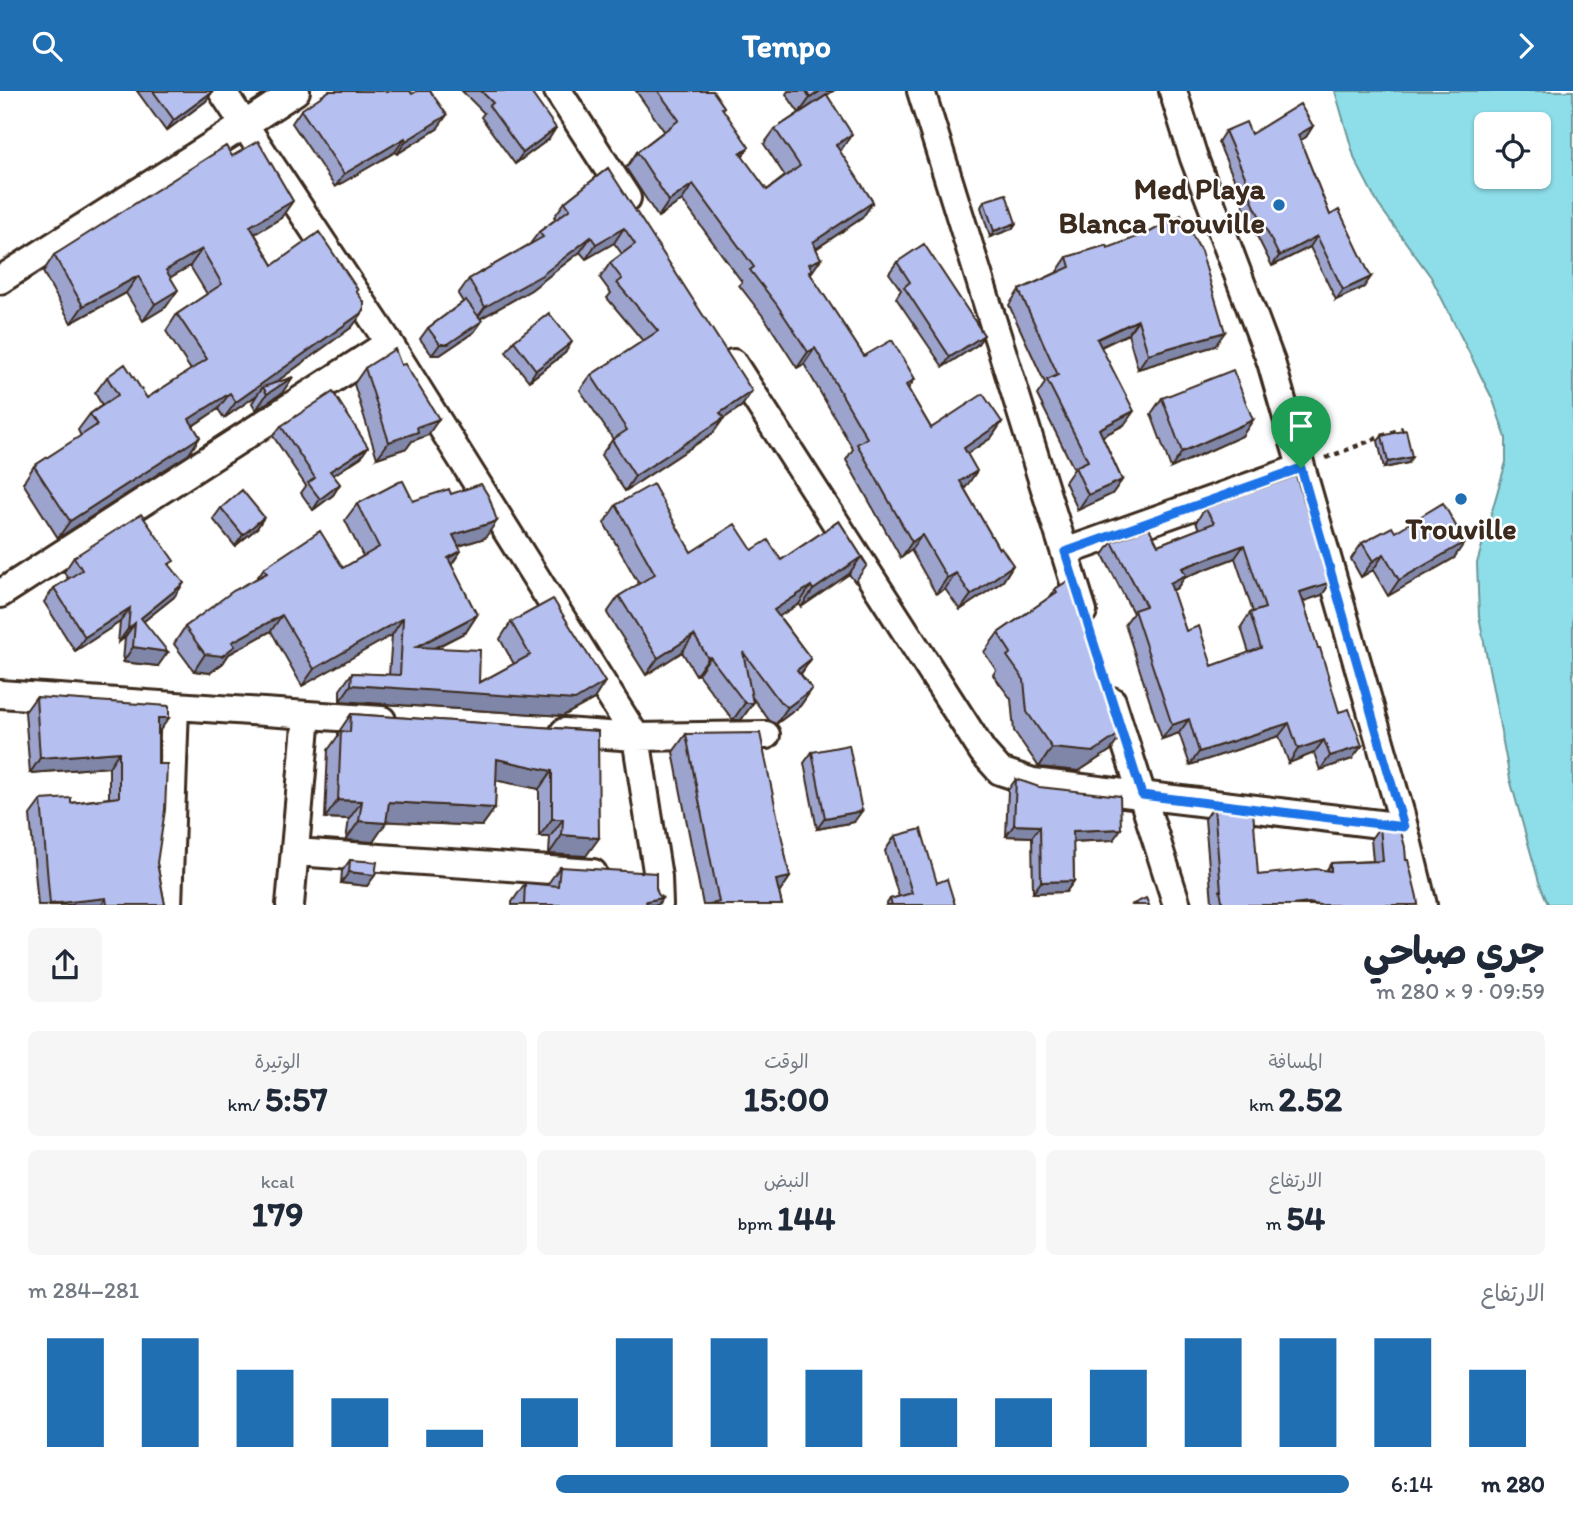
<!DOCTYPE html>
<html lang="ar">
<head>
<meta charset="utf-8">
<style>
  :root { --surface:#fff; --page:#f6f6f7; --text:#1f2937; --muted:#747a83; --accent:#1f6fb2 }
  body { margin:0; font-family:Itim,"Playpen Sans Arabic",sans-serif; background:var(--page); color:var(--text); direction:rtl; height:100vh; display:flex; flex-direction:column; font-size:26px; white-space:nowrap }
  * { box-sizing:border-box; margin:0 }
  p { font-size:23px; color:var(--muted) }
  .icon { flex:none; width:38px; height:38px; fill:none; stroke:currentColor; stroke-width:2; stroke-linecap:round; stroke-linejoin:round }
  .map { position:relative; height:814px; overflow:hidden; direction:ltr }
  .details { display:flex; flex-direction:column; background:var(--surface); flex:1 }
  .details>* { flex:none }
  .tools { position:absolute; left:1474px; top:21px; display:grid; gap:14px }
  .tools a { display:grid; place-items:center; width:77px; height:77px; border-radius:10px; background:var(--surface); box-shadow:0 2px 5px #0004; font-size:35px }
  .pin { position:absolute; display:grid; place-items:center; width:60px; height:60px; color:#fff; margin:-72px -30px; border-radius:50% 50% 50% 0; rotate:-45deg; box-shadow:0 0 7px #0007 }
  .pin .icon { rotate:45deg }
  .round { display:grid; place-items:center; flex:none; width:74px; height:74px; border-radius:10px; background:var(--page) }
  .summary { display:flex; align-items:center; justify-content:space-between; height:119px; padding:0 28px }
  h1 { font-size:38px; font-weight:700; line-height:52px }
  .metrics { display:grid; grid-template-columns:repeat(3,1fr); gap:10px; height:119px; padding:7px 28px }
  .metrics div { display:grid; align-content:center; border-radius:10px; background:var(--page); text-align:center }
  .metrics b { font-size:35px; font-weight:700 }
  .metrics small { font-size:19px; font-weight:400 }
  .metrics p { font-size:19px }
  .chart { height:196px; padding:14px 28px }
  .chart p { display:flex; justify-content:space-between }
  .chart svg { width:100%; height:126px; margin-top:7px; stroke:var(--accent); stroke-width:6 }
  ul { padding:0 28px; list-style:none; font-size:23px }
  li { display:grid; grid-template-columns:112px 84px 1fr; align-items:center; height:52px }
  li i { height:18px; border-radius:9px; background:var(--accent) }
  header { display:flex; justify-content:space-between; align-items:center; height:91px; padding:0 28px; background:var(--accent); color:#fff; font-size:32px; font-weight:700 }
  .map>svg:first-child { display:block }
</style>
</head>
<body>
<header><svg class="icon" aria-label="forward" viewBox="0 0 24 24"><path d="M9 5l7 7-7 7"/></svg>Tempo<svg class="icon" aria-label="search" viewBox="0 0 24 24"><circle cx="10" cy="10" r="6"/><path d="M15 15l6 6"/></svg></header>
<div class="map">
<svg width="1573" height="814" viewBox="0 0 1573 814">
  <rect width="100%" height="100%" fill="#fff"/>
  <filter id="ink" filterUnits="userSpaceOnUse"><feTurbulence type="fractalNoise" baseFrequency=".0143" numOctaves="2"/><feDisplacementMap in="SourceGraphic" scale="14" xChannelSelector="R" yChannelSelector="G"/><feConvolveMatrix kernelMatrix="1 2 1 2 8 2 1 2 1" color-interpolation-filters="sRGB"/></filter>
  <g filter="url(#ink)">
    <!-- water -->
    <path fill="#8edee9" stroke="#6d9698" stroke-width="2" fill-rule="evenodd" d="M1335 0H1573V813H1548L1539 791 1510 688 1479 525 1477 472 1506 371V347L1493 309 1431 186 1378 113 1355 69ZM1486 33H1538V86H1486Z"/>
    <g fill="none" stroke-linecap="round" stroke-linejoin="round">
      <!-- street casing -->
      <g stroke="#3b2a1e" stroke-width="32">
        <path id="street" d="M222 0 389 252 636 646 658 786 659 814
          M558 0 627 107
          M921 0 1083 520
          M1173 0 1194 67 1271 271 1401 724 1423 814
          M0 189 244 34 296 0
          M733 272 983 661 1000 680 1033 691 1404 736
          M1065 461 1301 377
          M0 503 389 252
          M0 603 382 629
          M1112 610 1177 814
          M564 641 636 646 766 644
          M296 761 593 782
          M168 814 175 615
          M290 814 307 624"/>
      </g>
      <!-- path -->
      <path stroke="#3b2a1e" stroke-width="4.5" stroke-dasharray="5 5" stroke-linecap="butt" d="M1326 367 1403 337"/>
      <!-- street -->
      <use href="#street" stroke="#fff" stroke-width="26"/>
    </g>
    <!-- wall -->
    <path fill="#9ca4ce" stroke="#3b2a1e" stroke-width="2" fill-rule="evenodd" d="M137 0H213L206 10 166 40Z
      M462 0H530L549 48 515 73 481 26 484 22Z
      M636 0H713L724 16 722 18 742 66 767 99 785 85 764 53 775 38 799 22 786 3 788 0H833L813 13 841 59 839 60 873 111 862 127 816 158 810 183 864 265 908 298 931 337 1002 331 991 347 967 363 966 396 964 397 999 458 1013 474 1003 490 960 519 945 498 936 503 911 459 901 467 846 369 853 358 804 273 797 277 766 229 739 194 742 191 682 109 658 126 626 77 637 61 664 40Z
      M301 19 437 38 397 63 395 61 335 96 292 32Z
      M1313 35 1306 46 1300 49 1330 124 1364 196 1336 209 1310 156 1272 175 1247 125 1241 108 1242 106 1218 51 1225 40 1251 43Z
      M232 65 281 127 255 143 273 174 358 199 356 201 352 236 273 293 282 302 256 319 252 312 257 304 224 327 218 318 193 335 200 346 189 363 58 447 23 392 34 375 81 345 78 339 90 323 102 314 95 302 107 286 147 307 191 279 166 240 177 223 207 203 190 175 171 186 166 216 143 230 126 202 71 232 43 181 54 164Z
      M608 77 742 315 723 328 713 342 625 400 601 364 613 348 580 299 591 284 643 250 607 207 611 202 600 187 610 172 622 163 614 152 586 168 580 161 531 199 480 228 482 230 474 241 440 264H432L420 248 428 237 463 211 458 203 469 188 530 153 539 141 556 128 554 126 565 111Z
      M984 110 1016 132 1012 138 990 146 981 116Z
      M1108 157 1215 255 1138 278 1128 243 1101 256 1124 334 1102 345 1122 389 1112 403 1078 419 1065 391 1074 378 1037 304 1045 292 1009 214 1019 199 1056 182 1067 166Z
      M897 171 984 244 977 254 943 276 896 207 901 199 889 182Z
      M514 250 565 262 529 290 506 261Z
      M365 277 428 344 412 350 407 357 377 367 354 293Z
      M1162 307 1253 329 1242 345 1171 377 1151 323Z
      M281 335 361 366 333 384 340 393 333 404 313 419 301 402 306 395 273 345Z
      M1382 345 1408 372 1384 377 1378 350Z
      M451 403 485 447 459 455 451 474 477 524 466 541 435 557 479 592 514 573 500 548 511 531 594 608 563 625 340 610V599L352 582 389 584 392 544 302 595 271 540 229 563 223 572 210 582 194 580 174 553 185 536 257 487 264 477H343L363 465 345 429 357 413 413 410Z
      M616 414 691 461 752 459 781 469 839 430 867 474 855 491 849 483 801 516 799 513 779 525 811 568 801 583 812 598 800 615 776 633 769 629 752 606 753 612 741 629H733L698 583 696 584 682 561 646 584 607 522 619 505 639 493 604 432Z
      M221 417 264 426 257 437 235 455 213 428Z
      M1205 417 1331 491 1322 504 1303 510 1352 668 1320 679 1314 662 1289 672 1279 645 1190 674 1179 642 1162 648 1125 533 1133 522 1103 464 1112 451 1158 454 1199 438 1196 431ZM1235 467 1253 521 1250 522 1241 536 1249 562 1212 575 1186 540 1172 500 1177 497 1185 486Z
      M1395 441 1454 467 1388 505 1373 479 1361 486 1351 468 1362 452Z
      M74 466 170 474 174 506 144 530 158 575 123 571 125 546 118 552 120 531 75 560 44 511 54 497 68 488 64 481Z
      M1076 485 1111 659 1079 680 1039 676 1014 640 1011 608 993 584 996 579 984 561 998 542 1050 506 1055 498Z
      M36 606 158 642 157 772 165 814H38L30 724 41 709 71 712 109 707V676L30 682 25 621Z
      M351 623 598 640 586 765 549 763 550 746H539V698L496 689 495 717 482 735 386 730 373 751 346 749 349 728 325 727 328 659 338 645V642Z
      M686 643 790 786 779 802 782 814H703L673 661Z
      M812 661 854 731 817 738 804 672Z
      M1016 688 1113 749 1073 751 1074 790 1066 801 1033 802 1032 746 1006 745 1008 699Z
      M1214 715 1258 784 1326 780 1331 772 1373 770 1371 748 1380 735 1406 769 1418 814H1211L1212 811 1205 728Z
      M895 745 937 792 955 814H886L890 808 899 806 885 760Z
      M350 769 375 784 367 795 341 792 342 780Z
      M560 776 658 814H512V811L525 792 547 794Z"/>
    <!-- shaded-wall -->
    <path fill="#7f86a8" stroke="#3b2a1e" stroke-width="2" d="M213 0 206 10 166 40 174 29Z
      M820 0H833L799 22 810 7Z
      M447 24 437 38 397 63 406 50Z
      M1313 35 1306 46 1291 55 1298 44Z
      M556 37 549 48 515 73 523 62Z
      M852 43 841 59 825 70 836 54Z
      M405 47 395 61 335 96 344 83Z
      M749 56 738 72 740 62Z
      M693 93 682 109 658 126 669 110Z
      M293 110 281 127 239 152 250 135Z
      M873 111 862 127 802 167 813 151Z
      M1016 132 1012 138 990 146 994 140Z
      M624 137 614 152 586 168 596 153Z
      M1317 145 1310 156 1272 175 1279 165Z
      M591 146 580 161 531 199 474 231 485 216Z
      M202 158 190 175 155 195 166 179Z
      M821 168 810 184 807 185 809 173Z
      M138 185 126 202 71 232 83 215Z
      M1371 186 1364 196 1336 209 1343 199Z
      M178 199 166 216 143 230 155 213Z
      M364 220 352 236 265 299 263 296 257 304 224 327 236 311Z
      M1138 229 1128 243 1087 262 1097 248Z
      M482 230 474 241 440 264H432L440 253Z
      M1225 241 1215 255 1138 278 1148 263Z
      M984 244 977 254 943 276 950 266Z
      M572 251 565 262 529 290 536 279Z
      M815 257 804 273 797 277 808 261Z
      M293 286 282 302 256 319 267 303Z
      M915 288 904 304 906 294Z
      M752 300 742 315 723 328 713 342 625 400 635 385 720 322Z
      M230 302 218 318 177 345 189 328Z
      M1134 320 1124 334 1088 353 1099 338Z
      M439 328 428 344 412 350 407 357 377 367 389 351 417 336Z
      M1253 329 1242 345 1171 377 1182 361Z
      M1002 331 991 347 953 372 964 357Z
      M200 346 189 363 58 447 70 430Z
      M368 356 361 366 323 391 330 380Z
      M1412 366 1408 372 1384 377 1388 371Z
      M977 380 966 396 949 406 960 390Z
      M1122 389 1112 403 1078 419 1088 404Z
      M340 393 333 404 313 419 320 408Z
      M264 426 257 437 235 455 243 444Z
      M497 430 485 447 442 460 453 444Z
      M922 444 911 459 901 467 912 451Z
      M1465 451 1454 467 1388 505 1399 489Z
      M1244 454 1235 467 1185 486 1177 497 1160 506 1182 477Z
      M461 460 450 476 448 467Z
      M1384 463 1373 479 1361 486 1373 470Z
      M861 466 849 483 801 516 813 499Z
      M1013 474 1003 490 960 519 971 504Z
      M956 482 945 498 936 503 947 487Z
      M1331 491 1322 504 1290 515 1300 501Z
      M184 492 174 506 134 538 141 527Z
      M811 495 799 513 762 536 774 519Z
      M130 517 120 531 75 560 85 546Z
      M282 524 271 540 229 563 223 572 210 582 194 580 205 563 232 551Z
      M477 524 466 541 404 572 416 556Z
      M403 527 392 544 302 595 314 578Z
      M135 532 125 546 118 552 128 538Z
      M694 544 682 561 646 584 658 567Z
      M133 556 168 561 158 575 123 571Z
      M710 566 698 583 696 584 708 567Z
      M811 568 799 585 797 579Z
      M605 591 594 608 563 625 340 610 351 594Z
      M812 598 800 615 776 633 788 616Z
      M745 612H753L741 629H733Z
      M158 627H169L158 642H148Z
      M1189 628 1179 642 1162 648 1172 634Z
      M1289 632 1279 645 1190 674 1199 661Z
      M1125 639 1111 659 1079 680 1039 676 1052 657Z
      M1324 649 1314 662 1289 672 1298 658Z
      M1362 655 1352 668 1320 679 1330 665Z
      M119 661 109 676 30 682 40 667Z
      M497 668 552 680 539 698 484 687Z
      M338 709 362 710 349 728 325 727Z
      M389 711 495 717 482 735 376 730Z
      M862 720 854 731 817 738 825 727Z
      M552 728H563L550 746H539Z
      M359 730 386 732 373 751 346 749Z
      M1014 734 1040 735 1032 746 1006 745Z
      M1121 738 1113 749 1065 751 1073 740Z
      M562 744 599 747 586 765 549 763Z
      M349 781 375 784 367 795 341 792Z
      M790 786 778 804 776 789Z
      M1074 790 1066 801 1033 802 1041 791Z
      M106 807 102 814H49L50 813Z
      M662 807 658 814H644L646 810Z"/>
    <!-- building -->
    <path fill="#b5bff0" stroke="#3b2a1e" stroke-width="2" fill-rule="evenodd" d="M153 0H213L174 29Z
      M329 0H410L412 3 417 0H430L447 24 406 50 405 47 344 83 301 19Z
      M481 0H530L556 37 523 62 489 15 493 12Z
      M658 0H713L724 16 722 17 749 56 740 62 767 99 800 75 775 38 827 4 852 43 836 54 873 111 813 151 821 168 809 173 812 178 809 181 864 265 892 249 915 288 906 294 931 337 983 303 1002 331 964 357 977 380 960 390 999 458 1001 456 1013 474 971 504 956 482 947 487 922 444 912 451 857 353 867 347 815 257 808 261 777 214 750 179 754 176 693 93 669 110 637 61 679 29Z
      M806 0H820L810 7Z
      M1300 13 1313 35 1298 44 1330 124 1339 119 1371 186 1343 199 1317 145 1279 165 1254 114 1248 98 1250 97 1225 40 1246 31 1251 43Z
      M258 50 293 110 250 135 273 174 319 141 358 199 356 200 364 211V220L236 311 230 302 189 328 200 346 70 430 34 375 97 334 90 323 118 304 107 286 125 273 147 307 207 268 177 223 222 193 202 158 166 179 178 199 155 213 138 185 83 215 54 164 226 55 232 65Z
      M608 77 752 300 720 322 724 327 635 385 612 349 627 339 591 284 658 240 617 192 622 188 610 172 635 153 624 137 596 153 591 146 542 184 485 216 469 188 543 146 539 141 570 118 565 111Z
      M1006 103 1016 132 994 140 984 110Z
      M1181 124 1201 160 1225 241 1148 263 1138 229 1097 248 1134 320 1099 338 1122 389 1088 404 1075 376 1088 370 1047 289 1058 284 1019 199 1070 176 1067 166 1107 154 1108 157 1150 141Z
      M924 153 984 244 950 266 904 196 910 191 897 171Z
      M466 209 482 230 448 253H440L428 237Z
      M549 222 572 251 536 279 514 250Z
      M395 258 401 274 405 273 439 328 417 336 418 341 389 351 365 277Z
      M1233 279 1253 329 1182 361 1162 307Z
      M293 286 267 303 263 296Z
      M333 301 368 356 330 380 340 393 320 408 308 392 315 387 281 335Z
      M1406 339 1412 366 1388 371 1382 345Z
      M1296 385 1331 491 1300 501 1318 557H1320L1339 621 1349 618 1362 655 1330 665 1324 649 1298 658 1289 632 1199 661 1189 628 1172 634 1134 519 1146 515 1112 451 1149 437 1158 454 1214 432 1205 417ZM1244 454 1265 517 1250 522 1261 557 1212 575 1199 535 1186 540 1170 492 1186 484 1182 477Z
      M403 390 413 410 449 398 451 403 481 393 489 406 497 430 453 444 461 460 448 467 477 524 416 556 480 559 479 592 530 564 511 531 553 508 605 591 575 609 351 594 352 582 400 584 403 527 314 578 282 524 232 551 235 555 222 565 205 563 185 536 233 500 267 482 264 477 320 440 343 477 379 456 357 413 399 391Z
      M653 393 691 461 735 433 752 459 768 449 781 469 839 430 867 474 861 466 813 499 811 495 774 519 811 568 797 579 812 598 788 616 781 612 743 561 753 612H745L710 566 708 567 694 544 658 567 619 505 655 483 616 414Z
      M242 399 264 426 243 444 221 417Z
      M1443 412 1465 451 1399 489 1384 463 1373 470 1362 452 1392 436 1395 441Z
      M141 423 174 470 169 473 184 492 141 527 168 561 133 556 135 532 128 538 130 517 85 546 54 497 82 479 74 466Z
      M1076 485 1125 639 1093 661 1052 657 1027 621 1024 589 1007 565 1011 562 998 542 1057 501 1055 498Z
      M36 606 169 615V627H158V673H167L165 719 157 772 165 814H107L106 807 50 813 41 709 71 707V712L119 706V661L40 667Z
      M351 623 598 640 599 747 562 744 563 728H552V680L497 668 495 717 389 711 386 732 359 730 362 710 338 709 341 640 350 641Z
      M760 642 790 786 776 789 782 814H708L719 811 686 643Z
      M849 654 862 720 825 727 812 661Z
      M1016 688 1039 696 1120 705 1121 738 1073 740 1074 790 1041 791 1040 735 1014 734Z
      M1214 715 1253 719 1258 784 1316 778 1331 780V772L1383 770 1380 735 1400 737 1405 756 1406 769H1408L1417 806 1418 814H1319L1309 812 1292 814H1223L1220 800H1221Z
      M921 738 937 792 947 788 955 814H892L890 808 912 802 895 745Z
      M350 769 377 771 375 784 349 781Z
      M560 776 656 782V797L658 803 662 807 646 810 647 814H524L525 792 558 795Z
      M1146 807 1149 814H1131Z"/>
  </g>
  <g fill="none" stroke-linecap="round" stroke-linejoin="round" filter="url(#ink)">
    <!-- route casing -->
    <g stroke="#fff" stroke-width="14">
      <path id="route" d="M1301 377 1404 736 1142 704 1065 461Z"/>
    </g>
    <!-- route -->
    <use href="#route" stroke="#1a73e8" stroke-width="9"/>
  </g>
  <!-- markers -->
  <g fill="#1f6fb2" stroke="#fff" stroke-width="2.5">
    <circle cx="1279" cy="114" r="7"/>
    <circle cx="1461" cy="408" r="7"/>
  </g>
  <g text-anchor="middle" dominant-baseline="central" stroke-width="5" stroke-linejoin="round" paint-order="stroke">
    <!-- poi labels -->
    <g font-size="30" font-weight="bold" fill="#3b2a1e" stroke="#fff" text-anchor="end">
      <text x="1265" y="97">Med Playa<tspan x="1265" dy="34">Blanca Trouville</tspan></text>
      <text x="1461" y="437" text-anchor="middle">Trouville</text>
    </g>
  </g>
</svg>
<div class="tools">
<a><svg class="icon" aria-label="locate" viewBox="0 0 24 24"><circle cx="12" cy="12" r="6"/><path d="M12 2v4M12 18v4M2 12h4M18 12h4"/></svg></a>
</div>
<div class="pin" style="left:1301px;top:377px;background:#1e9e55"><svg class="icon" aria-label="arrive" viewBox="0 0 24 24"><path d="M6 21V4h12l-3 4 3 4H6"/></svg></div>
</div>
<section class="details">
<div class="summary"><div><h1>جري صباحي</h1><p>09:59 · 9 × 280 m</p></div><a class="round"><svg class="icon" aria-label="share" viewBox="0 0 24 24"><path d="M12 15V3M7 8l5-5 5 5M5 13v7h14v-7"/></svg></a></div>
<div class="metrics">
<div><p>المسافة</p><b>2.52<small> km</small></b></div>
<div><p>الوقت</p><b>15:00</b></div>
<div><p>الوتيرة</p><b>5:57<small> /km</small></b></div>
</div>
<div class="metrics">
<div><p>الارتفاع</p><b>54<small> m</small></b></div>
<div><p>النبض</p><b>144<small> bpm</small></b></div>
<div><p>kcal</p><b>179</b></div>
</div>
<div class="chart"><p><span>الارتفاع</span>281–284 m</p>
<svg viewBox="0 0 160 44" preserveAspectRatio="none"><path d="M5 44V6M15 44V6M25 44V17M35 44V27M45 44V38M55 44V27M65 44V6M75 44V6M85 44V17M95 44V27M105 44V27M115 44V17M125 44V6M135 44V6M145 44V6M155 44V17"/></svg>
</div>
<ul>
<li><b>280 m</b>6:14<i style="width:60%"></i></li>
</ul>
</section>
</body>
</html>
